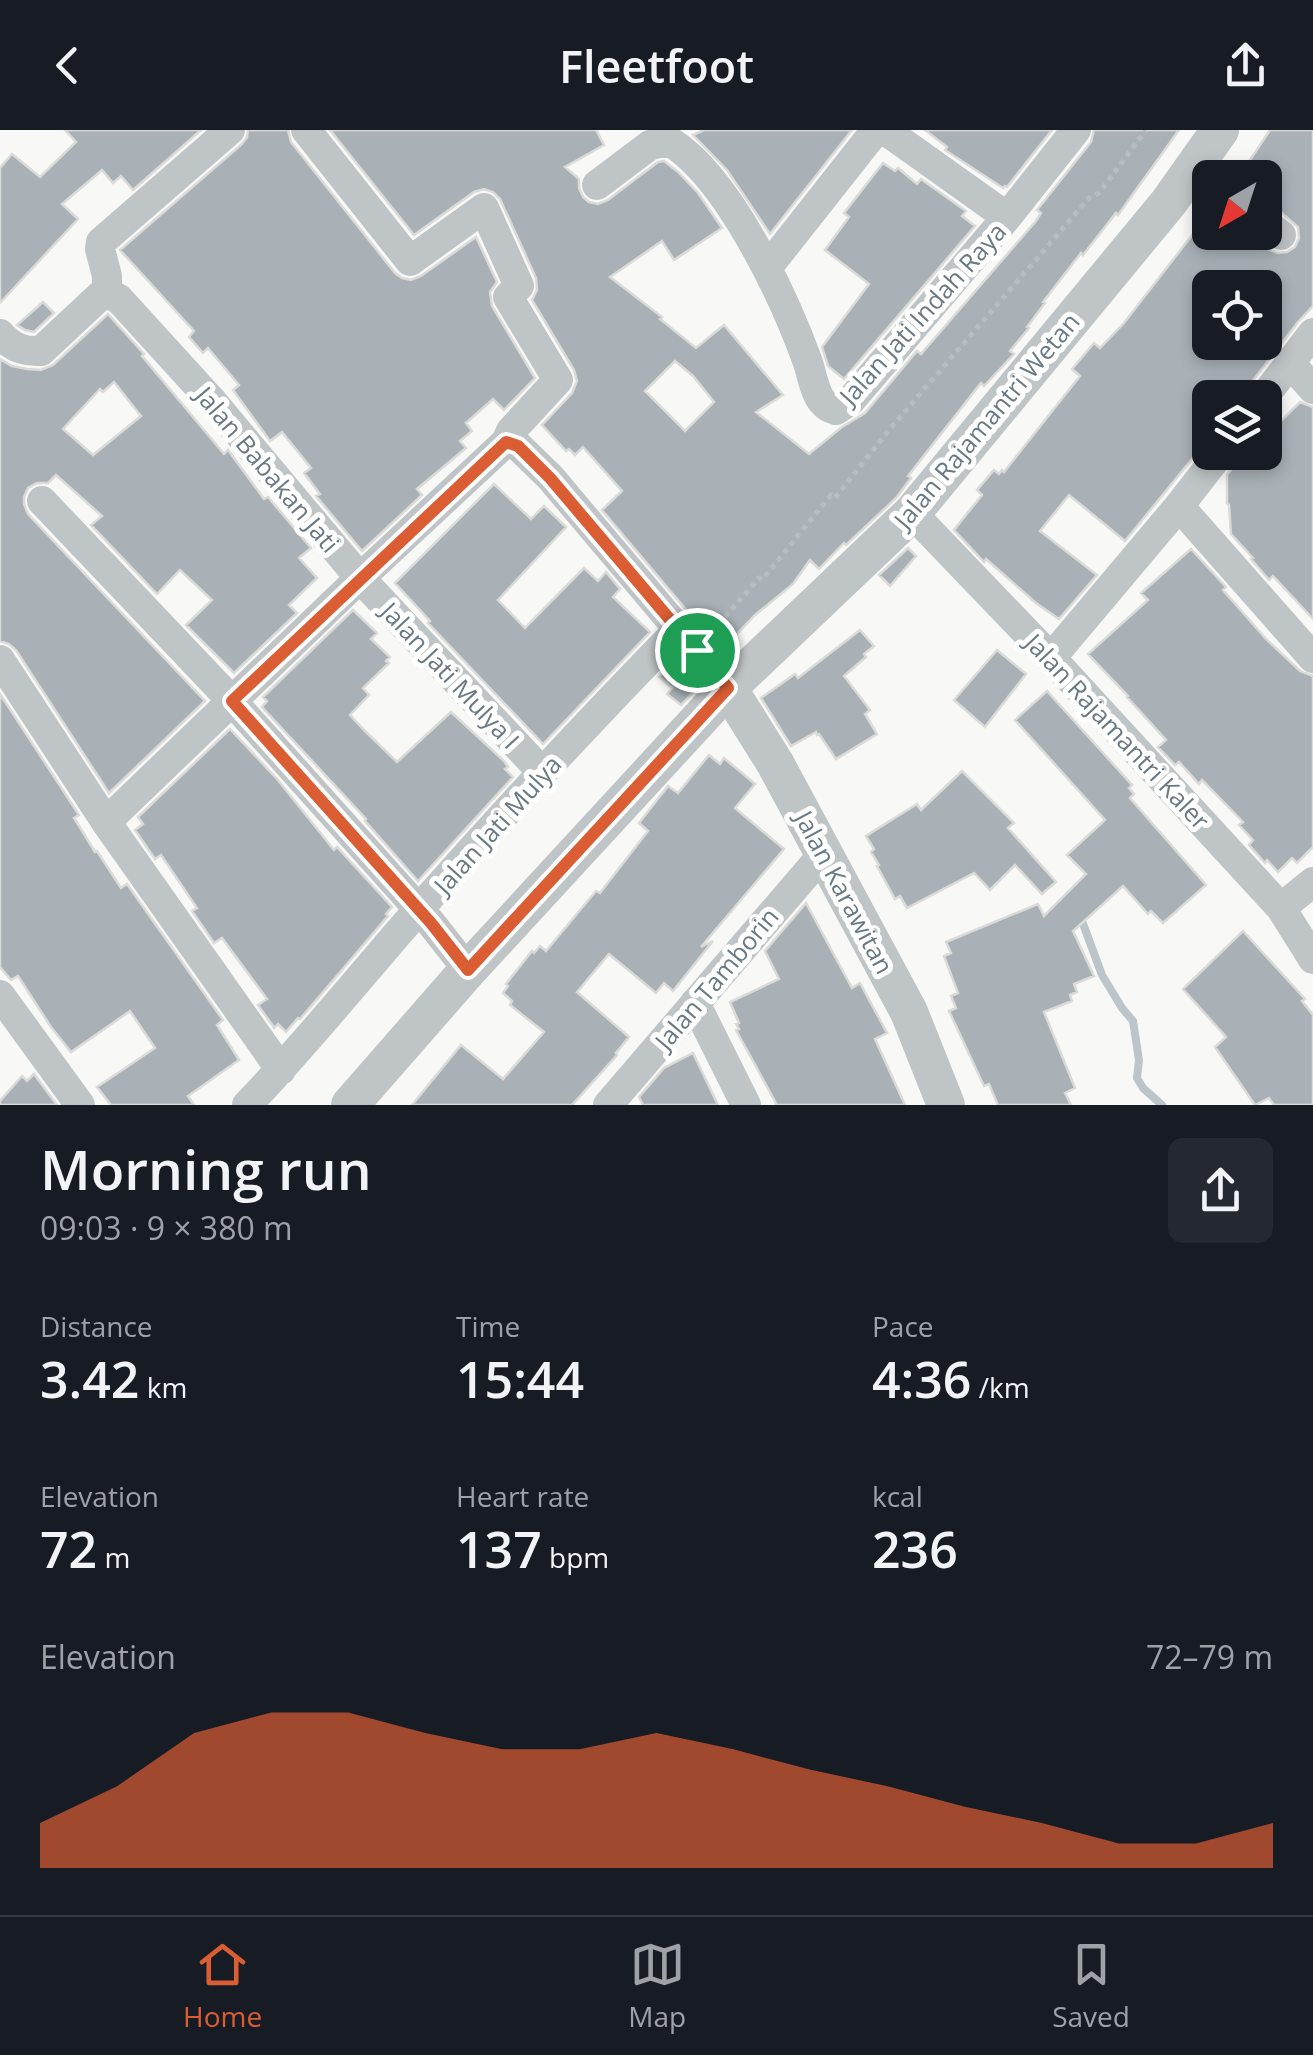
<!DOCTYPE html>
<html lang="en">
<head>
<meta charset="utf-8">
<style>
  :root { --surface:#171b24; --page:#242831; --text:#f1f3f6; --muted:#9ea1a6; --line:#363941; --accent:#da5d34 }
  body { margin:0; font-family:"Open Sans",sans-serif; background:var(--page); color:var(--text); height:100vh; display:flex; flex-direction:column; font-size:38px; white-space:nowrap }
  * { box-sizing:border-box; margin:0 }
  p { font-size:32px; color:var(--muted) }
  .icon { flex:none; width:55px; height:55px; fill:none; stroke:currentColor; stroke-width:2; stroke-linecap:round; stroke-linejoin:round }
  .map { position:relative; height:975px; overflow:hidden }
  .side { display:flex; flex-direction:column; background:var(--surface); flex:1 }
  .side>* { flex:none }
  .needle { width:65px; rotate:219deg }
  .fabs { position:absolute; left:1192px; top:30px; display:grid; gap:20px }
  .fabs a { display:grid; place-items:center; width:90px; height:90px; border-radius:15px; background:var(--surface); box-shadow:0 5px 15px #0003; font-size:50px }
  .pin { position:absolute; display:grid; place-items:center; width:85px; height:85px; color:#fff; margin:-42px; border:5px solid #fff; border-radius:50%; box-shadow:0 2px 10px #0007 }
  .round { display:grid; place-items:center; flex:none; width:105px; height:105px; border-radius:15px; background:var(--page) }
  .head { display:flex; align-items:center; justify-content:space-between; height:170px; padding:0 40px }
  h1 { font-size:55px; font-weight:600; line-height:75px }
  .stats { display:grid; grid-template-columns:repeat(3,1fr); gap:15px; height:170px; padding:10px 40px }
  .stats div { display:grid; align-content:center }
  .stats b { font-size:50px; font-weight:600 }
  .stats small { font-size:28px; font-weight:400 }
  .stats p { font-size:28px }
  .chart { height:280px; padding:20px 40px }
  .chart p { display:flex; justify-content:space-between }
  .chart svg { width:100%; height:180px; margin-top:10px; fill:var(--accent); opacity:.7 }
  header { display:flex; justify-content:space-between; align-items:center; height:130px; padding:0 40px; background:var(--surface); font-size:45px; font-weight:600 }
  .tabs { display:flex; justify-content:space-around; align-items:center; height:140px; border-top:2px solid var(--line); background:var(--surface); font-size:28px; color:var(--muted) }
  .tabs a { display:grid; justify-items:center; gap:5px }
  .tabs .selected { color:var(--accent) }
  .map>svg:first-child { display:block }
</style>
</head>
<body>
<header><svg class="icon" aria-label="back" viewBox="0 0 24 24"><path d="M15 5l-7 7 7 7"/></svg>Fleetfoot<svg class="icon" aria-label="share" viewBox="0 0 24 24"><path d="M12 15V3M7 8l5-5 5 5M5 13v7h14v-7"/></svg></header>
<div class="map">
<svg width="1313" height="975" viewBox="0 0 1313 975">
  <rect width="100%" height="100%" fill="#f8f8f6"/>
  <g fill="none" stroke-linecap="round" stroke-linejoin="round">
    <!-- stream -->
    <path stroke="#bbc5ca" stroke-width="8" d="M1082 791 1102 845 1122 878 1133 891 1139 930 1137 948 1143 958 1162 975"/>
  </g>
  <!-- building -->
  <path fill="#a9b1b6" stroke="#dadad8" stroke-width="2.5" fill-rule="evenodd" d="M65 0H201L133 60 121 46 113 53 102 40 62 74 78 89 0 173V38L12 24 40 47 76 12Z
    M248 0H288L291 12 395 143 402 148 411 150 421 146 476 107 497 152 490 162 492 176 535 248 504 280 493 269 466 293 472 301 460 311 466 318 417 359 422 365 362 421 316 366 320 364 304 343 311 338 282 302 270 311 233 260 239 255 208 218 203 223 189 207 194 201 120 120 242 14 247 7Z
    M330 0H596L604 15 565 37 579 49V58L583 67 589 72 598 74 608 70 658 32 664 31 678 42 698 63 722 98 674 130 662 111 610 147 662 187 660 189 696 218 724 195 783 265 756 282 809 324 842 297 865 283 917 221 921 224 1036 91 1041 83 1037 80 1091 12 1094 0H1179L1118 85 1116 83 1083 125 1081 123 1043 172 1045 173 1027 197 1029 198 1010 221 1014 224 984 256 981 253 908 346 911 348 896 368 846 415 844 413 819 439 810 430 793 454 755 485 721 521 602 380 622 361 583 317 575 325 569 319 566 321 542 295 572 263 577 251 574 240 532 170 537 160 536 148 500 69 493 62 484 59 474 62 414 105ZM675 231 693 246 714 272 685 301 645 261Z
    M704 0H852L770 104 727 40 693 5Z
    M925 0H1052L1007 57 1005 56 1003 58 945 20 947 17Z
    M1270 0H1313V176L1298 192 1248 257 1245 268H1210V307L1125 411 1069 365 1040 401 1097 445 1059 489 1036 473 986 429 984 432 954 400 982 365 977 360 994 340 999 344 1002 340 1004 342 1080 246 1072 239 1094 213 1100 218 1124 193 1210 82V102H1249L1270 120 1278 123 1287 122 1295 117 1299 108 1298 97 1276 78 1265 75V48H1238ZM1210 158H1265V212H1210Z
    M883 33 895 41 898 38 917 54 921 49 966 81 962 86 975 96 844 249 828 236 822 217 869 154 825 120 849 87 844 83Z
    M43 172 54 183 34 202 25 200 17 195Z
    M108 184 144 224 142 226 224 324 228 320 264 369 268 367 311 418 299 428 317 448 289 475 297 483 234 543 186 495 212 470 180 440 157 464 91 395 102 386 56 345 48 353H37L28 358 24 367V374L28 384 205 571 109 663 16 520 9 514 0 511V229L12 236 27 239 41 240 53 235ZM114 252 141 286 93 325 63 299 100 259 103 262Z
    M1300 272 1313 277V489L1273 446 1269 450 1251 429 1253 428 1231 404 1229 375 1227 373V345L1236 333 1239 322H1265V307Z
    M494 354 531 389 544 376 566 397 498 470 525 498 584 438 598 451 606 442 620 459 613 467 650 502 543 614 428 493 430 491 395 453Z
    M908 418 916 426 890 456 879 445Z
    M1191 419 1226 457 1223 460 1266 509 1300 541 1313 546V717L1297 733 1292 728 1278 742 1267 730 1265 733 1249 715 1253 710 1239 695 1243 692 1202 650 1199 654 1179 632 1175 635 1158 617 1166 610 1127 567 1128 566 1088 524 1148 470 1141 463Z
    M353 480 377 503 371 509 390 527 386 531 389 533 363 558 369 565 350 585 366 602 397 632 451 582 504 631 508 637 505 639 513 647 418 751 365 691 366 689 262 577 267 571 263 567Z
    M860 500 874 516 864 524 866 527 844 546 870 580 865 584 877 604 836 629 819 604 817 605 816 602 791 616 761 568 795 544 798 548Z
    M997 520 1026 544 985 597 954 570Z
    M678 527 695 548 691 553 697 558 681 575 667 564 672 558 659 547Z
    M1047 561 1132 655 1129 658 1134 664 1130 668 1206 755 1163 793 1151 781 1148 784 1123 756 1073 801 1094 846 1074 854 1077 862 1070 865 1072 871 1044 882 1075 958 1065 963 1071 975H998L989 954 984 956 949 881 956 878 951 866 958 863 944 826 951 823 946 812 1038 774 1044 786 1086 744 1067 725 1105 690 1015 590Z
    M0 564 79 685 74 688 95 722 97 721 121 758 127 754 223 890 217 895 239 930 188 966 194 975H111L97 957 155 918 130 881 71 922 51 897 18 846 11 850 0 837Z
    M230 599 277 649 334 720 337 717 392 777 386 784 388 786 300 889 298 888 286 902 278 894 274 898 273 896 258 875 267 869 222 808 214 813 192 781 197 778 161 725 155 729 135 700 143 694 138 687Z
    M709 625 720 634 724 628 755 654 735 678 784 719 701 817 713 811 673 861 664 853 656 863 609 824 577 862 629 907 616 923 617 925 572 975H412L461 915 503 949 544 902 510 875 512 871 503 863 508 856 506 854 532 821 534 823 540 816 546 821 596 761 600 763 648 701 639 693 668 656 678 663Z
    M962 641 1014 693 1008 698 1056 752 1042 764 1015 735 990 760 974 743 907 778 900 766 895 769 877 736 879 735 871 722 874 719 866 706 917 674 921 680Z
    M806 773 852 858 860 853 887 903 875 909 905 975H777L736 900 739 899 736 894 739 893 730 872 779 849 765 821Z
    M1243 801 1305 869 1302 871 1313 885V975H1274L1269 968 1255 975 1215 917 1226 907 1183 859Z
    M693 923 718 975H643L639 967 664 938Z
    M34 944 57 975H0V971L22 946 27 951Z"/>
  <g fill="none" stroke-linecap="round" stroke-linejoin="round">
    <!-- path -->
    <path stroke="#babdbf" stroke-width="5" stroke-dasharray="5 5" stroke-linecap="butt" d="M712 502 759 448 762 450 831 365 835 368 889 300 1089 68 1099 63 1146 0"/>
    <!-- minor -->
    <path stroke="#bfc4c7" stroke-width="30" d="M306 0 410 131 484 78 519 156 508 167 558 250 511 301 506 312
      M885 0 1007 87
      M597 55 650 15 669 11C728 46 784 167 807 230 814 248 814 275 836 280L851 270 1007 87 1076 0
      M1265 93 1281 105
      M767 138 876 0
      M107 163 119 169 211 270 360 448 543 643
      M107 163V146L100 119 101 112 230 0
      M0 204C11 217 23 222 41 221L101 165 107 163
      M1290 233 1313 259
      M1263 268 1313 203
      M42 371 232 571 431 793 468 840
      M1179 376 1313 528
      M912 383 1051 528 1281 778 1313 829
      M1051 528 1179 376 1221 322
      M0 530 106 692 281 940
      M106 692 360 448 506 312 518 316 550 347 728 558
      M1281 778 1313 752
      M0 865 80 975
      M695 873 746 975
      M247 975C307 913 361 845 419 779 503 684 590 590 679 499
      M608 975 825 722"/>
    <!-- tertiary -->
    <path stroke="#bfc4c7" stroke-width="38" d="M728 558 775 633 909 882 946 975
      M350 975 468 840 728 558 912 383 1169 72 1220 0"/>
  </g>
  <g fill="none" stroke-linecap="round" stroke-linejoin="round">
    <!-- route casing -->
    <g stroke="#fff" stroke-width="20">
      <path id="route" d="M506 312 518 316 550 348 728 558 468 840 431 793 232 571Z"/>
    </g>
    <!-- route -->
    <use href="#route" stroke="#da5d34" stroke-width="12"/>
  </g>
  <g text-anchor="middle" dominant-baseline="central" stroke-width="10" stroke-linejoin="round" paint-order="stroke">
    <!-- street labels -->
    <g font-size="25" fill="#697885" stroke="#fff">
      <text transform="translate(922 183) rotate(-48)">Jalan Jati Indah Raya</text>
      <text transform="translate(986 290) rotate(-50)">Jalan Rajamantri Wetan</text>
      <text transform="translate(268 339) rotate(50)">Jalan Babakan Jati</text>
      <text transform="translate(451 545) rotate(47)">Jalan Jati Mulya I</text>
      <text transform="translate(1118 601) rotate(47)">Jalan Rajamantri Kaler</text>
      <text transform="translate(497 694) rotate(-48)">Jalan Jati Mulya</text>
      <text transform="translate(845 762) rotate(62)">Jalan Karawitan</text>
      <text transform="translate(716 848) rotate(-50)">Jalan Tamborin</text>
    </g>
  </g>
</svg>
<div class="fabs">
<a><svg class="needle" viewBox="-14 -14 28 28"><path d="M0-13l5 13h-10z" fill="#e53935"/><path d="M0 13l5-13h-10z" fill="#9ea1a6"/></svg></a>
<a><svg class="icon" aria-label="locate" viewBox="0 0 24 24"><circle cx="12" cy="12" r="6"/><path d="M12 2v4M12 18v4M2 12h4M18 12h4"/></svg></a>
<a><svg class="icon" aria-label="layers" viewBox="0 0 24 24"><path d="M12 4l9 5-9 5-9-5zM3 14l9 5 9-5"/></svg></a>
</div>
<div class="pin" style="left:697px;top:520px;background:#1e9e55"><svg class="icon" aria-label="arrive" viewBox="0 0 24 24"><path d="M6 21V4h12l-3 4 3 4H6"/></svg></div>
</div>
<section class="side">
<div class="head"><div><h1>Morning run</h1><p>09:03 · 9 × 380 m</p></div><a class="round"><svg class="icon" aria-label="share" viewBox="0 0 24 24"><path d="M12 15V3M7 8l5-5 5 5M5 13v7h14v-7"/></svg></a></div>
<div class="stats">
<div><p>Distance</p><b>3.42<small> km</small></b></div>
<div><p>Time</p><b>15:44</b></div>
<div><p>Pace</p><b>4:36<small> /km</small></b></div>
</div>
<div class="stats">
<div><p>Elevation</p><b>72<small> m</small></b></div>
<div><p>Heart rate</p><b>137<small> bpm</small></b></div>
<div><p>kcal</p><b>236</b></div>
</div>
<div class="chart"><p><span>Elevation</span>72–79 m</p>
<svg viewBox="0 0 160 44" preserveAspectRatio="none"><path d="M0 44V33L10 24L20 11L30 6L40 6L50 11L60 15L70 15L80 11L90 15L100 20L110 24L120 29L130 33L140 38L150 38L160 33V44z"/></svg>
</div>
</section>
<nav class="tabs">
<a class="selected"><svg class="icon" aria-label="home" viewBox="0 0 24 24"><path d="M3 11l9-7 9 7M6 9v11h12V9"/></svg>Home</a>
<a><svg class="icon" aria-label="map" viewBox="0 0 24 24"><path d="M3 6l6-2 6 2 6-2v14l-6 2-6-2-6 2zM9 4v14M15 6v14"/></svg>Map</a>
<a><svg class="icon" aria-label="saved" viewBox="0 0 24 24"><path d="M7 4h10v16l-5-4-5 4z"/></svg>Saved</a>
</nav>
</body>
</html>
